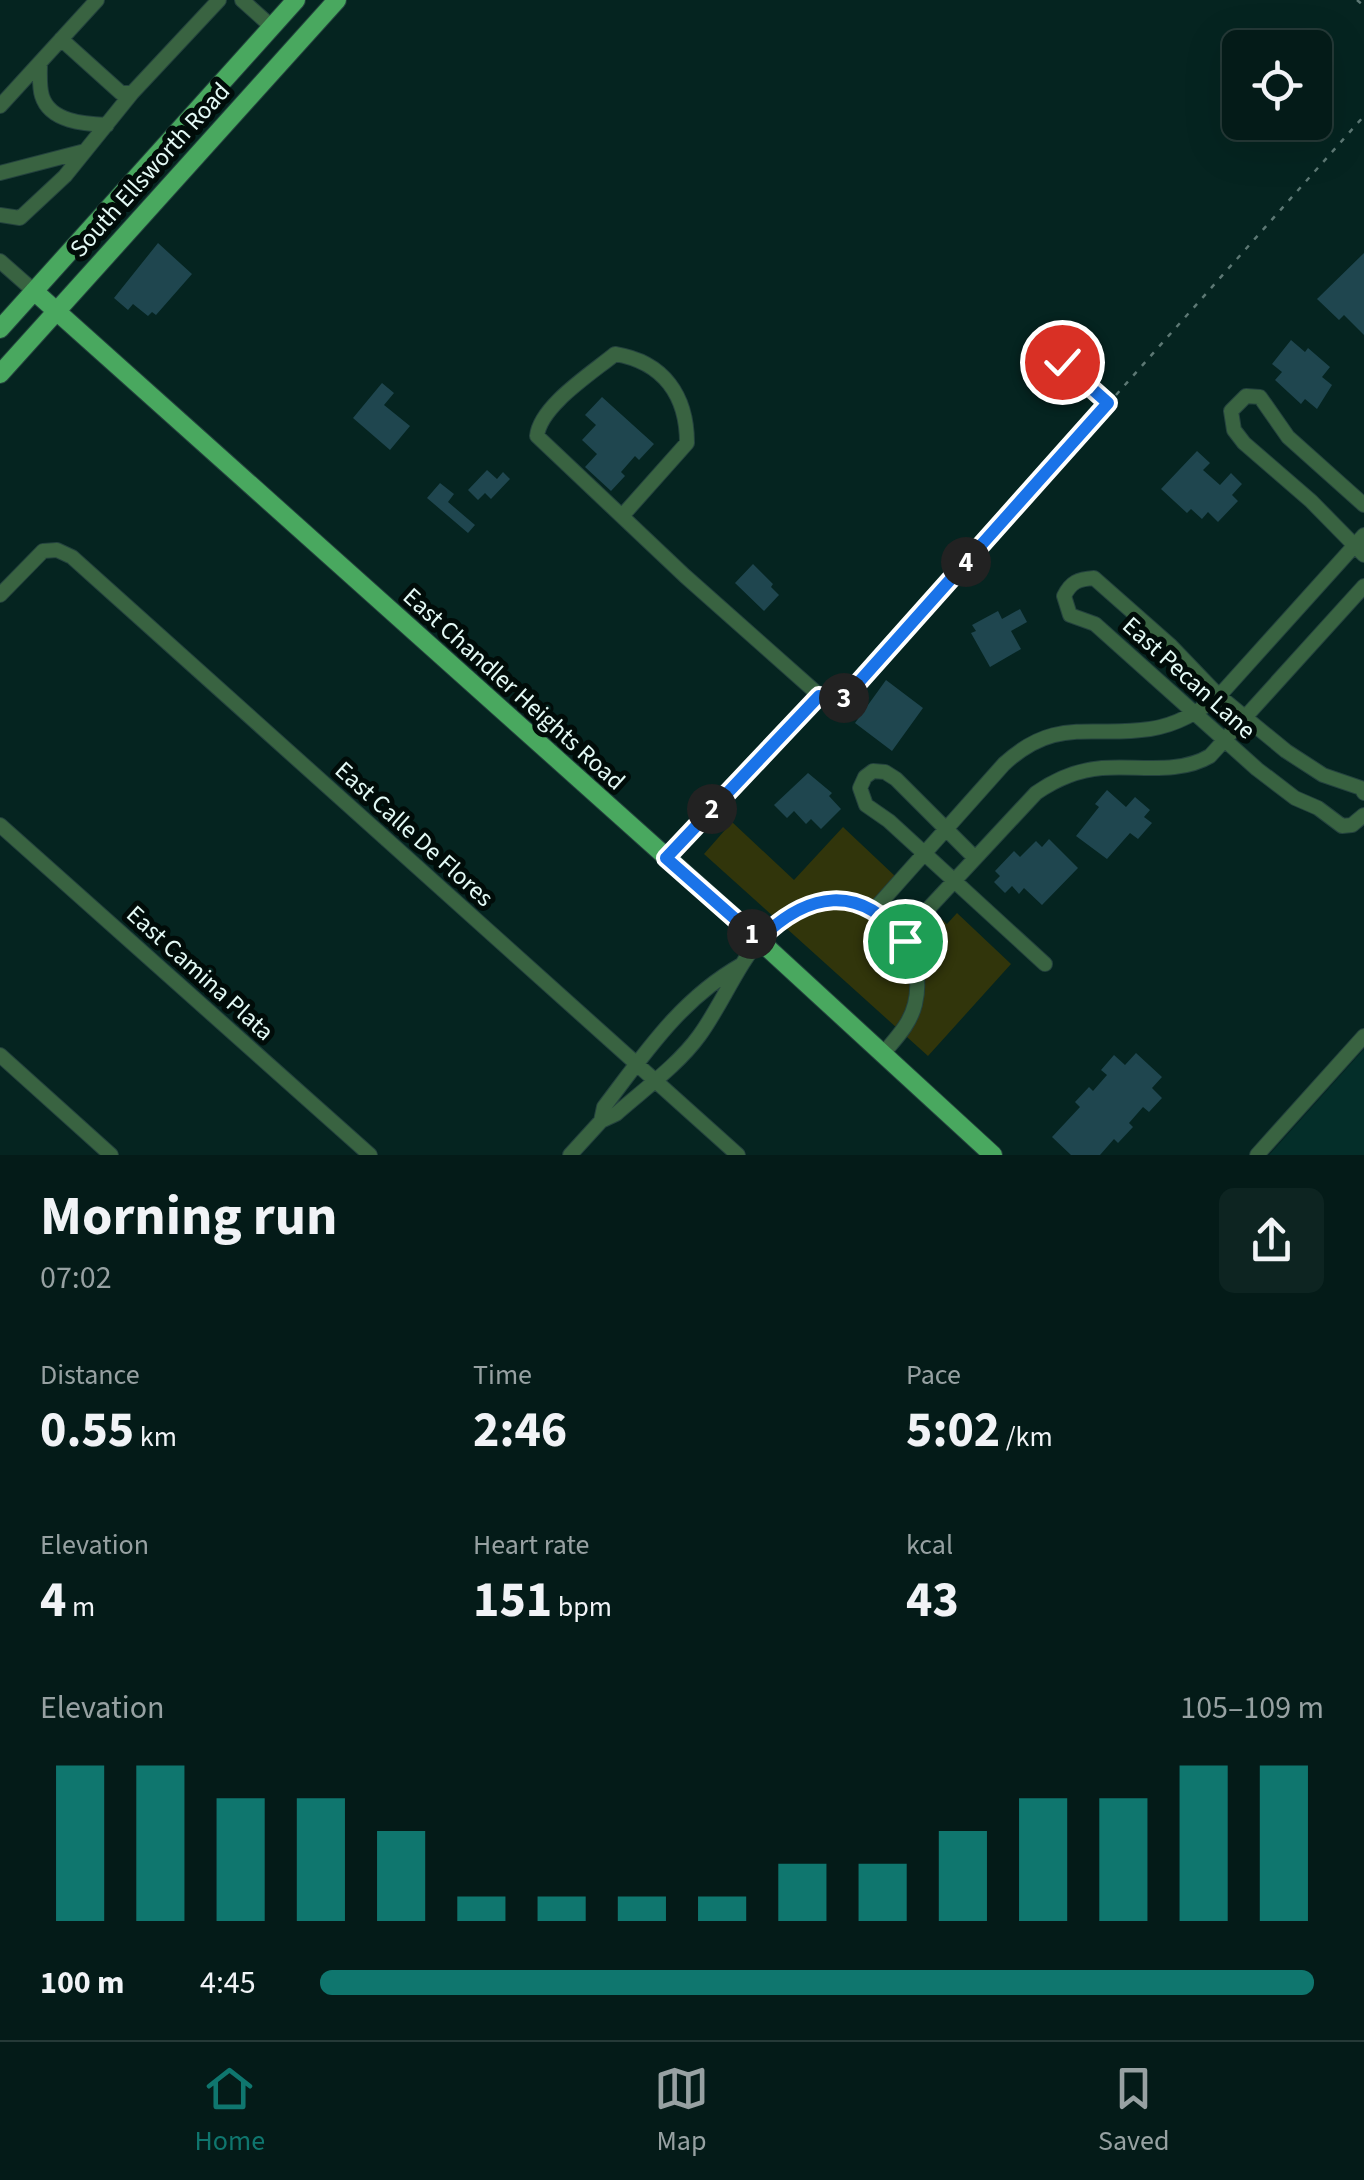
<!DOCTYPE html>
<html lang="en">
<head>
<meta charset="utf-8">
<style>
  :root { --surface:#041b18; --page:#0d2421; --text:#f1f3f6; --muted:#97a1a2; --line:#253937; --accent:#0f766e }
  body { margin:0; font-family:"Source Sans 3",sans-serif; background:var(--page); color:var(--text); height:100vh; display:flex; flex-direction:column; font-size:38px; white-space:nowrap }
  * { box-sizing:border-box; margin:0 }
  p { font-size:32px; color:var(--muted) }
  .icon { flex:none; width:55px; height:55px; fill:none; stroke:currentColor; stroke-width:2; stroke-linecap:round; stroke-linejoin:round }
  .map { position:relative; height:1155px; overflow:hidden }
  .sheet { display:flex; flex-direction:column; background:var(--surface); flex:1 }
  .sheet>* { flex:none }
  .controls { position:absolute; left:1222px; top:30px; display:grid; gap:20px }
  .controls a { display:grid; place-items:center; width:110px; height:110px; border-radius:15px; background:var(--surface); box-shadow:0 10px 40px #0002,0 0 0 2px var(--line); font-size:50px }
  .pin { position:absolute; display:grid; place-items:center; width:85px; height:85px; color:#fff; margin:-42px; border:5px solid #fff; border-radius:50%; box-shadow:0 2px 10px #0007 }
  .km { position:absolute; width:50px; height:50px; margin:-25px; border-radius:50%; background:#222; color:#fff; font-size:28px; line-height:50px; text-align:center }
  .round { display:grid; place-items:center; flex:none; width:105px; height:105px; border-radius:15px; background:var(--page) }
  .headline { display:flex; align-items:center; justify-content:space-between; height:170px; padding:0 40px }
  h1 { font-size:55px; font-weight:700; line-height:75px }
  .stats { display:grid; grid-template-columns:repeat(3,1fr); gap:15px; height:170px; padding:10px 40px }
  .stats div { display:grid; align-content:center }
  .stats b { font-size:50px; font-weight:700 }
  .stats small { font-size:28px; font-weight:400 }
  .stats p { font-size:28px }
  .chart { height:280px; padding:20px 40px }
  .chart p { display:flex; justify-content:space-between }
  .chart svg { width:100%; height:180px; margin-top:10px; stroke:var(--accent); stroke-width:6 }
  ul { padding:0 40px; list-style:none; font-size:32px }
  li { display:grid; grid-template-columns:160px 120px 1fr; align-items:center; height:75px }
  li i { height:25px; border-radius:12px; background:var(--accent) }
  .tab-bar { display:flex; justify-content:space-around; align-items:center; height:140px; border-top:2px solid var(--line); background:var(--surface); font-size:28px; color:var(--muted) }
  .tab-bar a { display:grid; justify-items:center; gap:5px }
  .tab-bar .active { color:var(--accent) }
  .map>svg:first-child { display:block }
</style>
</head>
<body>
<div class="map">
<svg width="1364" height="1155" viewBox="0 0 1364 1155">
  <rect width="100%" height="100%" fill="#052420"/>
  <!-- built -->
  <path fill="#042e29" d="M1364 1049V1155H1269Z"/>
  <!-- green -->
  <path fill="#31350b" d="M732 822 794 880 843 827 896 877 873 901 912 936 936 914 947 924 957 913 1011 964 928 1056 704 854Z"/>
  <!-- building -->
  <path fill="#1f464f" d="M158 243 192 274 156 315 152 312 148 316 133 304 128 310 114 298Z
    M1364 253V335L1344 315 1339 320 1317 299Z
    M1291 340 1305 352 1308 348 1330 367 1322 377 1332 385 1317 409 1305 399 1301 404 1275 380 1282 372 1272 364Z
    M382 383 394 393 384 405 410 426 390 450 353 418Z
    M602 397 654 444 639 460 635 456 621 472 625 476 611 491 585 467 597 454 582 440 596 425 585 415Z
    M1197 451 1210 463 1203 470 1220 485 1231 473 1242 484 1232 495 1238 501 1218 522 1208 512 1202 519 1191 509 1187 513 1161 489Z
    M487 470 497 479 503 472 510 479 491 499 485 493 478 500 468 490Z
    M440 483 454 494 448 502 475 525 468 533 427 498Z
    M753 564 773 584 771 587 779 595 764 611 735 583Z
    M1020 609 1027 622 1011 631 1021 649 990 667 971 633 976 631 972 625 998 611 1002 619Z
    M886 680 923 708 892 751 855 723Z
    M808 773 832 793 829 796 841 809 821 829 811 819 806 824 794 811 787 818 774 805Z
    M1107 790 1126 807 1135 797 1150 810 1144 817 1152 823 1138 839 1130 833 1107 859 1076 836 1099 807 1095 804Z
    M1049 839 1078 868 1042 905 1024 888 1019 894 1012 886 1005 893 994 882 1000 876 995 871 1014 851 1020 857 1036 841 1042 847Z
    M1136 1053 1162 1077 1152 1088 1162 1098 1149 1112 1143 1107 1129 1123 1133 1127 1118 1143 1114 1139 1100 1155H1071L1052 1137 1080 1107 1075 1102 1089 1087 1093 1091 1107 1075 1101 1070 1114 1055 1125 1065Z"/>
  <g fill="none" stroke-linecap="round" stroke-linejoin="round">
    <!-- minor casing -->
    <g stroke="#24423e" stroke-width="16">
      <path id="minor" d="M242 0 272 27
        M61 39 121 93H132L219 0
        M40 63C40 73 39 87 42 96 50 122 85 124 107 125
        M0 106 97 0
        M0 173 85 151
        M0 215 20 218 65 176 132 93
        M0 261 34 291
        M1364 505 1288 437 1260 397 1246 396 1231 411 1234 430 1244 443 1311 501 1364 555
        M622 516 687 443C687 396 664 362 615 354 592 373 540 406 537 436L685 576 819 695 666 858
        M0 595 43 551 57 550 72 557 738 1155
        M819 695 842 701 1108 403 1046 347
        M1364 793 1361 788 1323 775 1286 751 1219 696 1171 646 1094 578C1078 579 1071 582 1064 596L1070 615 1095 624 1257 769 1295 798 1318 808 1342 826 1352 825 1364 815
        M0 825 370 1155
        M975 858 896 779 885 772 873 771 865 777 860 788 866 805 889 821 1045 964
        M873 911 1004 764C1056 716 1090 738 1150 729 1177 725 1198 712 1219 696L1364 535
        M902 937 1036 793C1056 779 1078 770 1102 768 1137 765 1178 775 1210 756L1364 586
        M0 1055 111 1155
        M601 1121 604 1107C645 1053 681 999 741 965
        M570 1155 601 1121 616 1114C643 1090 678 1065 699 1036 733 990 753 916 817 902 876 890 929 946 915 1004 910 1025 895 1039 882 1055
        M1257 1155 1364 1036"/>
    </g>
    <!-- major casing -->
    <g stroke="#24423e" stroke-width="20">
      <path id="major" d="M34 291 759 940 993 1155
        M0 329 296 0
        M0 374 337 0"/>
    </g>
    <!-- path -->
    <path stroke="#5d7874" stroke-width="2.5" stroke-dasharray="5 8" stroke-linecap="butt" d="M1357 0 1364 6
      M1116 395 1364 116"/>
    <!-- minor -->
    <use href="#minor" stroke="#396341" stroke-width="14"/>
    <!-- major -->
    <use href="#major" stroke="#49a85f" stroke-width="18"/>
  </g>
  <g fill="none" stroke-linecap="round" stroke-linejoin="round">
    <!-- route casing -->
    <g stroke="#fff" stroke-width="20">
      <path id="route" d="M905 941C860 882 807 892 759 940L666 858 819 696 842 701 1108 403 1062 362"/>
    </g>
    <!-- route -->
    <use href="#route" stroke="#1a73e8" stroke-width="12"/>
  </g>
  <g text-anchor="middle" dominant-baseline="central" stroke-width="10" stroke-linejoin="round" paint-order="stroke">
    <!-- street labels -->
    <g font-size="25" fill="#e3f9f5" stroke="#010c09">
      <text transform="translate(150 170) rotate(-48)">South Ellsworth Road</text>
      <text transform="translate(1189 678) rotate(42)">East Pecan Lane</text>
      <text transform="translate(514 689) rotate(42)">East Chandler Heights Road</text>
      <text transform="translate(414 834) rotate(42)">East Calle De Flores</text>
      <text transform="translate(200 973) rotate(42)">East Camina Plata</text>
    </g>
  </g>
</svg>
<div class="controls">
<a><svg class="icon" aria-label="locate" viewBox="0 0 24 24"><circle cx="12" cy="12" r="6"/><path d="M12 2v4M12 18v4M2 12h4M18 12h4"/></svg></a>
</div>
<div class="pin" style="left:905px;top:941px;background:#1e9e55"><svg class="icon" aria-label="arrive" viewBox="0 0 24 24"><path d="M6 21V4h12l-3 4 3 4H6"/></svg></div>
<div class="pin" style="left:1062px;top:362px;background:#d93025"><svg class="icon" aria-label="check" viewBox="0 0 24 24"><path d="M5 12l5 5 9-10"/></svg></div>
<b class="km" style="left:752px;top:934px">1</b>
<b class="km" style="left:712px;top:809px">2</b>
<b class="km" style="left:844px;top:698px">3</b>
<b class="km" style="left:966px;top:562px">4</b>
</div>
<section class="sheet">
<div class="headline"><div><h1>Morning run</h1><p>07:02</p></div><a class="round"><svg class="icon" aria-label="share" viewBox="0 0 24 24"><path d="M12 15V3M7 8l5-5 5 5M5 13v7h14v-7"/></svg></a></div>
<div class="stats">
<div><p>Distance</p><b>0.55<small> km</small></b></div>
<div><p>Time</p><b>2:46</b></div>
<div><p>Pace</p><b>5:02<small> /km</small></b></div>
</div>
<div class="stats">
<div><p>Elevation</p><b>4<small> m</small></b></div>
<div><p>Heart rate</p><b>151<small> bpm</small></b></div>
<div><p>kcal</p><b>43</b></div>
</div>
<div class="chart"><p><span>Elevation</span>105–109 m</p>
<svg viewBox="0 0 160 44" preserveAspectRatio="none"><path d="M5 44V6M15 44V6M25 44V14M35 44V14M45 44V22M55 44V38M65 44V38M75 44V38M85 44V38M95 44V30M105 44V30M115 44V22M125 44V14M135 44V14M145 44V6M155 44V6"/></svg>
</div>
<ul>
<li><b>100 m</b>4:45<i style="width:99%"></i></li>
</ul>
</section>
<nav class="tab-bar">
<a class="active"><svg class="icon" aria-label="home" viewBox="0 0 24 24"><path d="M3 11l9-7 9 7M6 9v11h12V9"/></svg>Home</a>
<a><svg class="icon" aria-label="map" viewBox="0 0 24 24"><path d="M3 6l6-2 6 2 6-2v14l-6 2-6-2-6 2zM9 4v14M15 6v14"/></svg>Map</a>
<a><svg class="icon" aria-label="saved" viewBox="0 0 24 24"><path d="M7 4h10v16l-5-4-5 4z"/></svg>Saved</a>
</nav>
</body>
</html>
